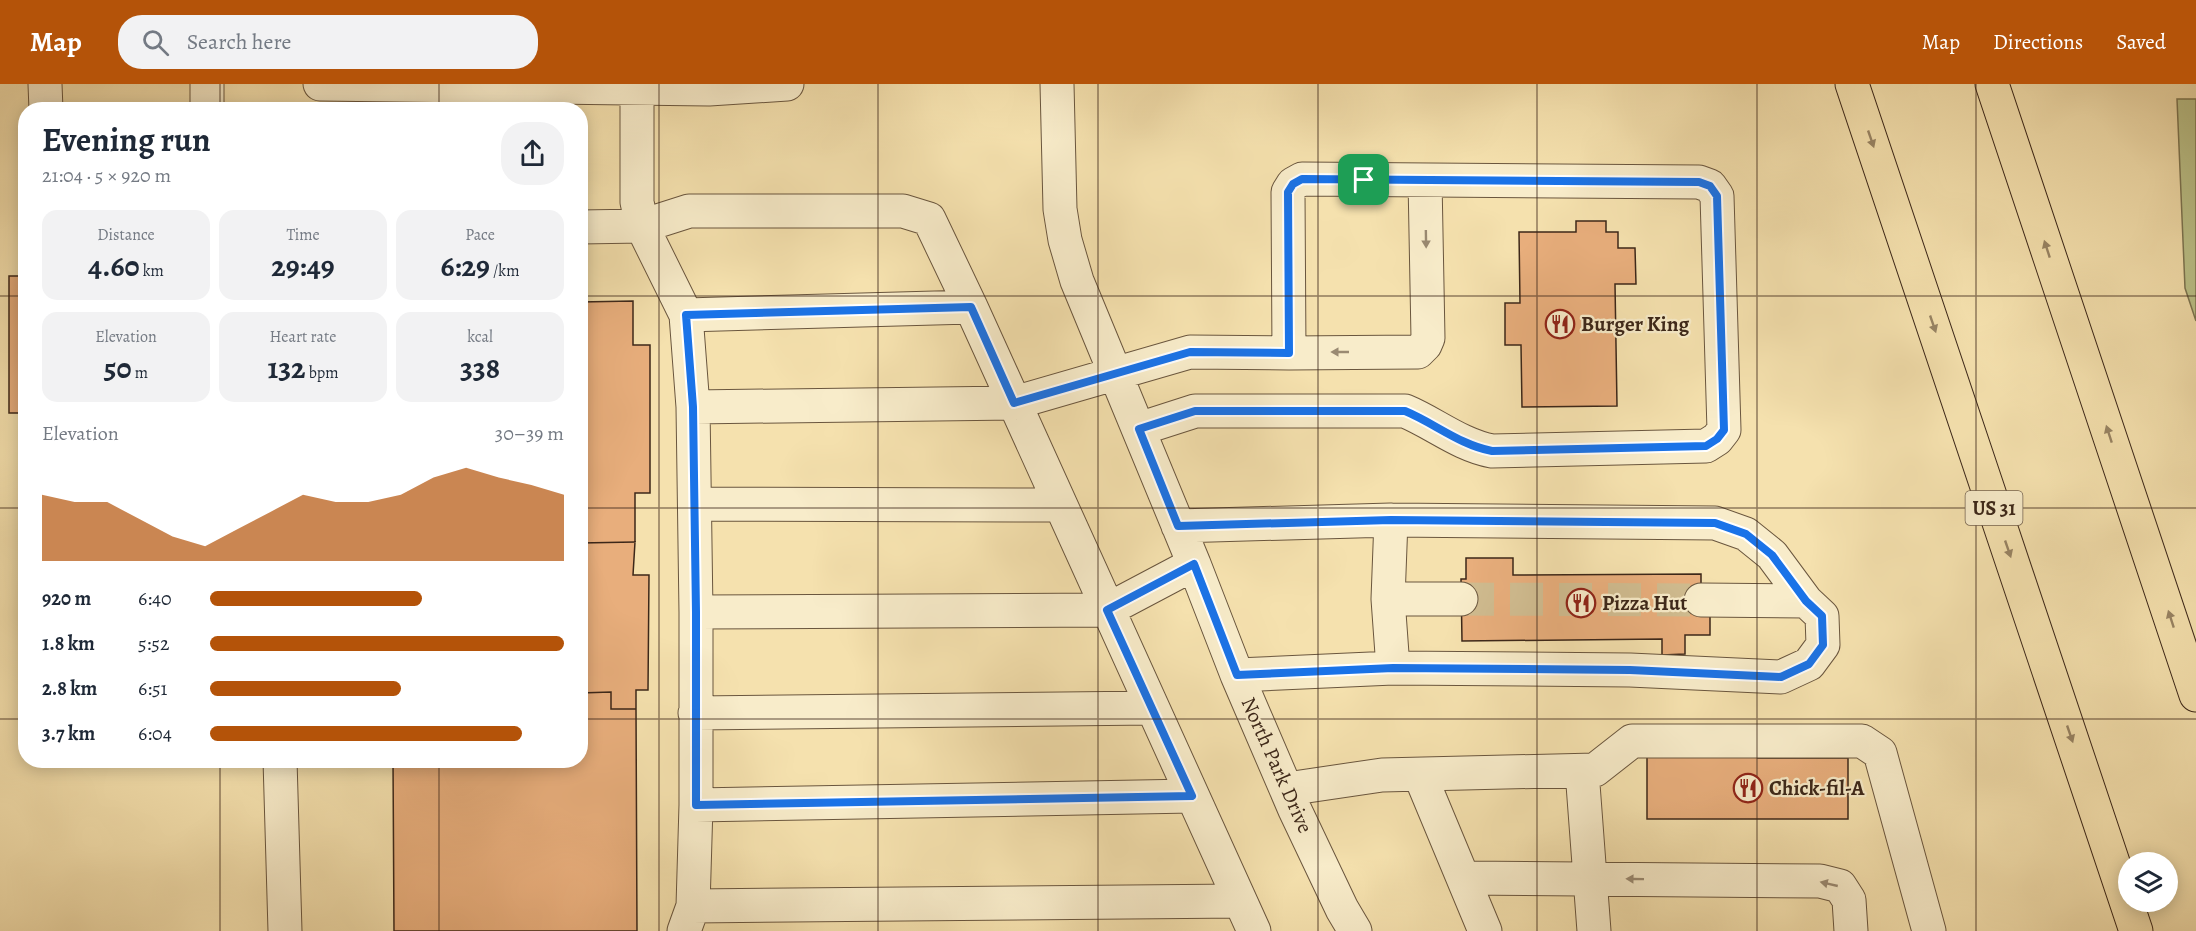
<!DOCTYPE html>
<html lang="en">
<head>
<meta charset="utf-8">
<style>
  :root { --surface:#fff; --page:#f2f2f3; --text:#1f2937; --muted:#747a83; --accent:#b45309 }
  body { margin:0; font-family:Alegreya,serif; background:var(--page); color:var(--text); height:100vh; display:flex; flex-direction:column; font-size:22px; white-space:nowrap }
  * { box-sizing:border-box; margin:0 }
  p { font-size:20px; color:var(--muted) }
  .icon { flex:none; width:33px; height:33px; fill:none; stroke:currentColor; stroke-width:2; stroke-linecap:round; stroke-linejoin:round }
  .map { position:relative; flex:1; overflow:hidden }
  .panel { position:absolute; left:18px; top:18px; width:570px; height:666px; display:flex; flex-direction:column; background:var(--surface); border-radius:24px; box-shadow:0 3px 15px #0003 }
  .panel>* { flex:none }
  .controls { position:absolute; left:2118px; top:768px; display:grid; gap:12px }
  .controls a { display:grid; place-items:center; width:60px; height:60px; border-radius:50%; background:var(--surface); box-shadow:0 3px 15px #0003; font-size:30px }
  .pin { position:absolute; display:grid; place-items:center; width:51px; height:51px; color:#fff; margin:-26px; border-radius:12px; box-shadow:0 3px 9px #0006 }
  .round { display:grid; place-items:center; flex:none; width:63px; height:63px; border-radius:24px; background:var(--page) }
  .overview { display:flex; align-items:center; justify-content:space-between; height:102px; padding:0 24px }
  h1 { font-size:33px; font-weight:700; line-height:45px }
  .figures { display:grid; grid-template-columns:repeat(3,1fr); gap:9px; height:102px; padding:6px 24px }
  .figures div { display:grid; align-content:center; border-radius:15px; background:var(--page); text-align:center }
  .figures b { font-size:30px; font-weight:700 }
  .figures small { font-size:16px; font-weight:400 }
  .figures p { font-size:16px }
  .chart { height:168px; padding:12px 24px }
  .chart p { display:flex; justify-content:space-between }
  .chart svg { width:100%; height:108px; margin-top:6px; fill:var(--accent); opacity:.7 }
  ul { padding:0 24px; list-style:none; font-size:20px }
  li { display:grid; grid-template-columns:96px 72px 1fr; align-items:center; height:45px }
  li i { height:15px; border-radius:8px; background:var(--accent) }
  header { display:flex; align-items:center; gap:36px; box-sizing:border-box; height:84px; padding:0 30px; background:var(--accent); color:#fff }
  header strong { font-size:28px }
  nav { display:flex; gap:33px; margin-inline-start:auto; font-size:21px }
  .search { width:420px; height:54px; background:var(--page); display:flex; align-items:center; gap:15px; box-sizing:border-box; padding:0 21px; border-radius:24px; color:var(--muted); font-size:22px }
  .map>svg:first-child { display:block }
</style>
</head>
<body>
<header>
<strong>Map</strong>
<div class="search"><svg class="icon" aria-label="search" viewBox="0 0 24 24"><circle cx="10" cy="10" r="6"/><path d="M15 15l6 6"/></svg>Search here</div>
<nav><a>Map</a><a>Directions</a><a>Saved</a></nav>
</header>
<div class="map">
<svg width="2196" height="847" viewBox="0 0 2196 847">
  <rect width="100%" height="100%" fill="#f5e1ae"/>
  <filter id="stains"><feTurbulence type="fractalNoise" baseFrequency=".00333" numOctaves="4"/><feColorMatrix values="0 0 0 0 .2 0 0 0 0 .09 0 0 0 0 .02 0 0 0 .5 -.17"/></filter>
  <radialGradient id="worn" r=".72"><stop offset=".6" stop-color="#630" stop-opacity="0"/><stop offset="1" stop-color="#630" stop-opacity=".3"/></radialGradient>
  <!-- green -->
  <path fill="#bcc38a" stroke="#7c7552" stroke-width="1.5" d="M2177 15H2196V237L2185 204Z"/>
  <!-- building -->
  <path fill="#e8ae7c" stroke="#3c2719" stroke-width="1.5" d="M1576 137H1606V148H1618V164H1635L1636 200H1615L1617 322 1522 323 1521 261H1505V219H1520L1519 148H1576Z
    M9 192H26V329H9Z
    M633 217V261H650V409H635V458L580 459V218Z
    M635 458 633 491H649L648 606H636V625H611V608L580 609V459Z
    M1466 474H1513V491L1701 490V523H1710V551H1685V570L1662 571V555L1462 557 1461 495H1466Z
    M611 608V625H636L637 847H394L393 676H580V609Z
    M1758 666V674H1848V735H1647V673Z"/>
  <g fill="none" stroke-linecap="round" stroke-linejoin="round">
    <!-- minor-tunnel -->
    <path stroke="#d0bc90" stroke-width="33" stroke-dasharray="33 16" stroke-linecap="butt" d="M1461 515 1701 516"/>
    <!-- minor casing -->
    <g stroke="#6a563e" stroke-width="35">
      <path id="minor" d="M45 0 46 26
        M320 0 709 5 787 0
        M1057 0 1060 125 1065 156 1077 197 1194 480 1237 591 1295 726 1342 825 1355 847
        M637 4V118L642 142 686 231 693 323 696 528V721L693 822 684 847
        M207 26V0
        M580 143 642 142 689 127H903L929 135 971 223 1254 847
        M686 231 971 223
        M1289 269 1418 268 1425 261 1428 254 1425 96
        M693 323 1014 319 1190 268 1289 269 1288 108 1293 100 1302 95 1699 98 1710 102 1717 112 1724 346 1717 355 1706 362 1492 367C1460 361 1434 339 1405 327H1195L1139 345
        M695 420 1060 421
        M1391 436 1388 515 1393 584
        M1178 442 1391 436 1715 439 1746 450 1772 471 1806 517 1822 532 1823 561 1809 580 1781 593 1630 586 1393 584 1237 591
        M1388 515H1461
        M1701 516 1806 517
        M696 528 1107 526 1194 480
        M695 629 1152 624
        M280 676 285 847
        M1582 687 1594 847
        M1420 691 1485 847
        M1287 705 1382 691 1595 686 1632 657H1862L1880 669 1929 847
        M696 721 1192 712
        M1463 794 1820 797 1840 802 1849 816 1851 847
        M693 822 1240 817"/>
    </g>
    <!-- highway casing -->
    <g stroke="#3c2719" stroke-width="35">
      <path id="highway" d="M1852 0 2136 847
        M1992 0 2196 611"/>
    </g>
    <!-- minor -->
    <use href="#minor" stroke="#f8ecca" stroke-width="33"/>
    <!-- highway -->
    <use href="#highway" stroke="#f5e1ae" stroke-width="33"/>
  </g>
  <!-- one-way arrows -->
  <defs><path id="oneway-solid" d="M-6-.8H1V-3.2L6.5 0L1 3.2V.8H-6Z" transform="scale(1.5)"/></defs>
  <g fill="#988464">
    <use href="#oneway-solid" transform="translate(1871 55) rotate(71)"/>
    <use href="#oneway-solid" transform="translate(2047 165) rotate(-108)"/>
    <use href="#oneway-solid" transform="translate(1933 240) rotate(71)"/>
    <use href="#oneway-solid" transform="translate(2109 350) rotate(-108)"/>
    <use href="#oneway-solid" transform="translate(2008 465) rotate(71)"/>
    <use href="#oneway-solid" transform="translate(2171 535) rotate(-108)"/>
    <use href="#oneway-solid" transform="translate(2070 650) rotate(71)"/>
  </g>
  <g fill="#9a8a72">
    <use href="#oneway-solid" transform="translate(1426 155) rotate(89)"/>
    <use href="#oneway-solid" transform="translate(1340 268) rotate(180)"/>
    <use href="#oneway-solid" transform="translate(1635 795) rotate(-179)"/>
    <use href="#oneway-solid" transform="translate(1829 800) rotate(-167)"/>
  </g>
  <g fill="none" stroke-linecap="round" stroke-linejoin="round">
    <!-- route casing -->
    <g stroke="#fff" stroke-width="12">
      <path id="route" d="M1302 95 1699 98 1710 102 1717 112 1724 346 1717 355 1706 362 1492 367C1460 361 1434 339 1405 327H1195L1139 345 1178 442 1391 436 1715 439 1746 450 1772 471 1806 517 1822 532 1823 561 1809 580 1781 593 1630 586 1393 584 1237 591 1194 480 1107 526 1192 712 696 721V528L693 323 686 231 971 223 1014 319 1190 268 1289 269 1288 108 1293 100Z"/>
    </g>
    <!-- route -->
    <use href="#route" stroke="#1a73e8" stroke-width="8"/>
  </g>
  <!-- grid -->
  <path fill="none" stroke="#3c2719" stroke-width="1.5" stroke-opacity="0.55" d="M220 0V26M439 0V26M659 0V847M878 0V847M1098 0V847M1318 0V847M1537 0V847M1757 0V847M1976 0V847M0 212H26M580 212H2196M0 424H26M580 424H2196M0 635H26M580 635H2196M220 676V847M439 676V847"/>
  <!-- icons -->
  <defs>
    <g id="restaurant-ring" transform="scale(1.5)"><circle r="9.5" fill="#f8ecca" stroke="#8f2418" stroke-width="1.5"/><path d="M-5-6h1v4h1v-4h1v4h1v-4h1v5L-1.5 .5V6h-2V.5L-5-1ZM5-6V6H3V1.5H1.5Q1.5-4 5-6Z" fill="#8f2418"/></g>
  </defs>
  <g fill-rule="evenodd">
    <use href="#restaurant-ring" x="1560" y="240"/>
    <use href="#restaurant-ring" x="1581" y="519"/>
    <use href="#restaurant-ring" x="1748" y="704"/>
  </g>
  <g text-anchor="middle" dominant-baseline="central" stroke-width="4.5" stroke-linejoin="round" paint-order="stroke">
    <!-- shield labels -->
    <rect fill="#f8ecca" stroke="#74624e" stroke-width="1.5" x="1965.5" y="407" width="57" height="34" rx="4.5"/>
    <g font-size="20" font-weight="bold" fill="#3c2719">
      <text x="1994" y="424">US 31</text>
    </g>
    <!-- poi labels -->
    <g font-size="21" font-weight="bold" fill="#3c2719" stroke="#f8ecca" text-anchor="start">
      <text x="1581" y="240">Burger King</text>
      <text x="1602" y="519">Pizza Hut</text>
      <text x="1769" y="704">Chick-fil-A</text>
    </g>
    <!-- street labels -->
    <g font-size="21" fill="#3c2719" stroke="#f8ecca">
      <text transform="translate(1277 681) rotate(66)">North Park Drive</text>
    </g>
  </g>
  <rect width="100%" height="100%" filter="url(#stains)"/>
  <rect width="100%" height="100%" fill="url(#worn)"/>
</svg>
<div class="controls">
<a><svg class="icon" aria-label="layers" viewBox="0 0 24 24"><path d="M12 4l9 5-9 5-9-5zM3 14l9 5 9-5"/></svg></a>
</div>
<div class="pin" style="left:1364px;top:96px;background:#1e9e55"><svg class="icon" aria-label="arrive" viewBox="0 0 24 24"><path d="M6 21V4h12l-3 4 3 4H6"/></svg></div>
<section class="panel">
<div class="overview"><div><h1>Evening run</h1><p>21:04 · 5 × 920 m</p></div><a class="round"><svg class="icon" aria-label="share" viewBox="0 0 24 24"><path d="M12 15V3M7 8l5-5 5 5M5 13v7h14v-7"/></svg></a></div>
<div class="figures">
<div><p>Distance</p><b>4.60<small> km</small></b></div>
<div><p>Time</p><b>29:49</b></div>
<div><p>Pace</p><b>6:29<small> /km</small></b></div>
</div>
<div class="figures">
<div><p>Elevation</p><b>50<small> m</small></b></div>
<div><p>Heart rate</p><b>132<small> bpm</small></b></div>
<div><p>kcal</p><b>338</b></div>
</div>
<div class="chart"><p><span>Elevation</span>30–39 m</p>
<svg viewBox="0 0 160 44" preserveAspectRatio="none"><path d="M0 44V17L10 20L20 20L30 27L40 34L50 38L60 31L70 24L80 17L90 20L100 20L110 17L120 10L130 6L140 10L150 13L160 17V44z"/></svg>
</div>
<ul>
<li><b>920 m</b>6:40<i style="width:60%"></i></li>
<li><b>1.8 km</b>5:52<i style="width:100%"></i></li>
<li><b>2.8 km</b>6:51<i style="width:54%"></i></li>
<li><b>3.7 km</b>6:04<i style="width:88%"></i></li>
</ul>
</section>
</div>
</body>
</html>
